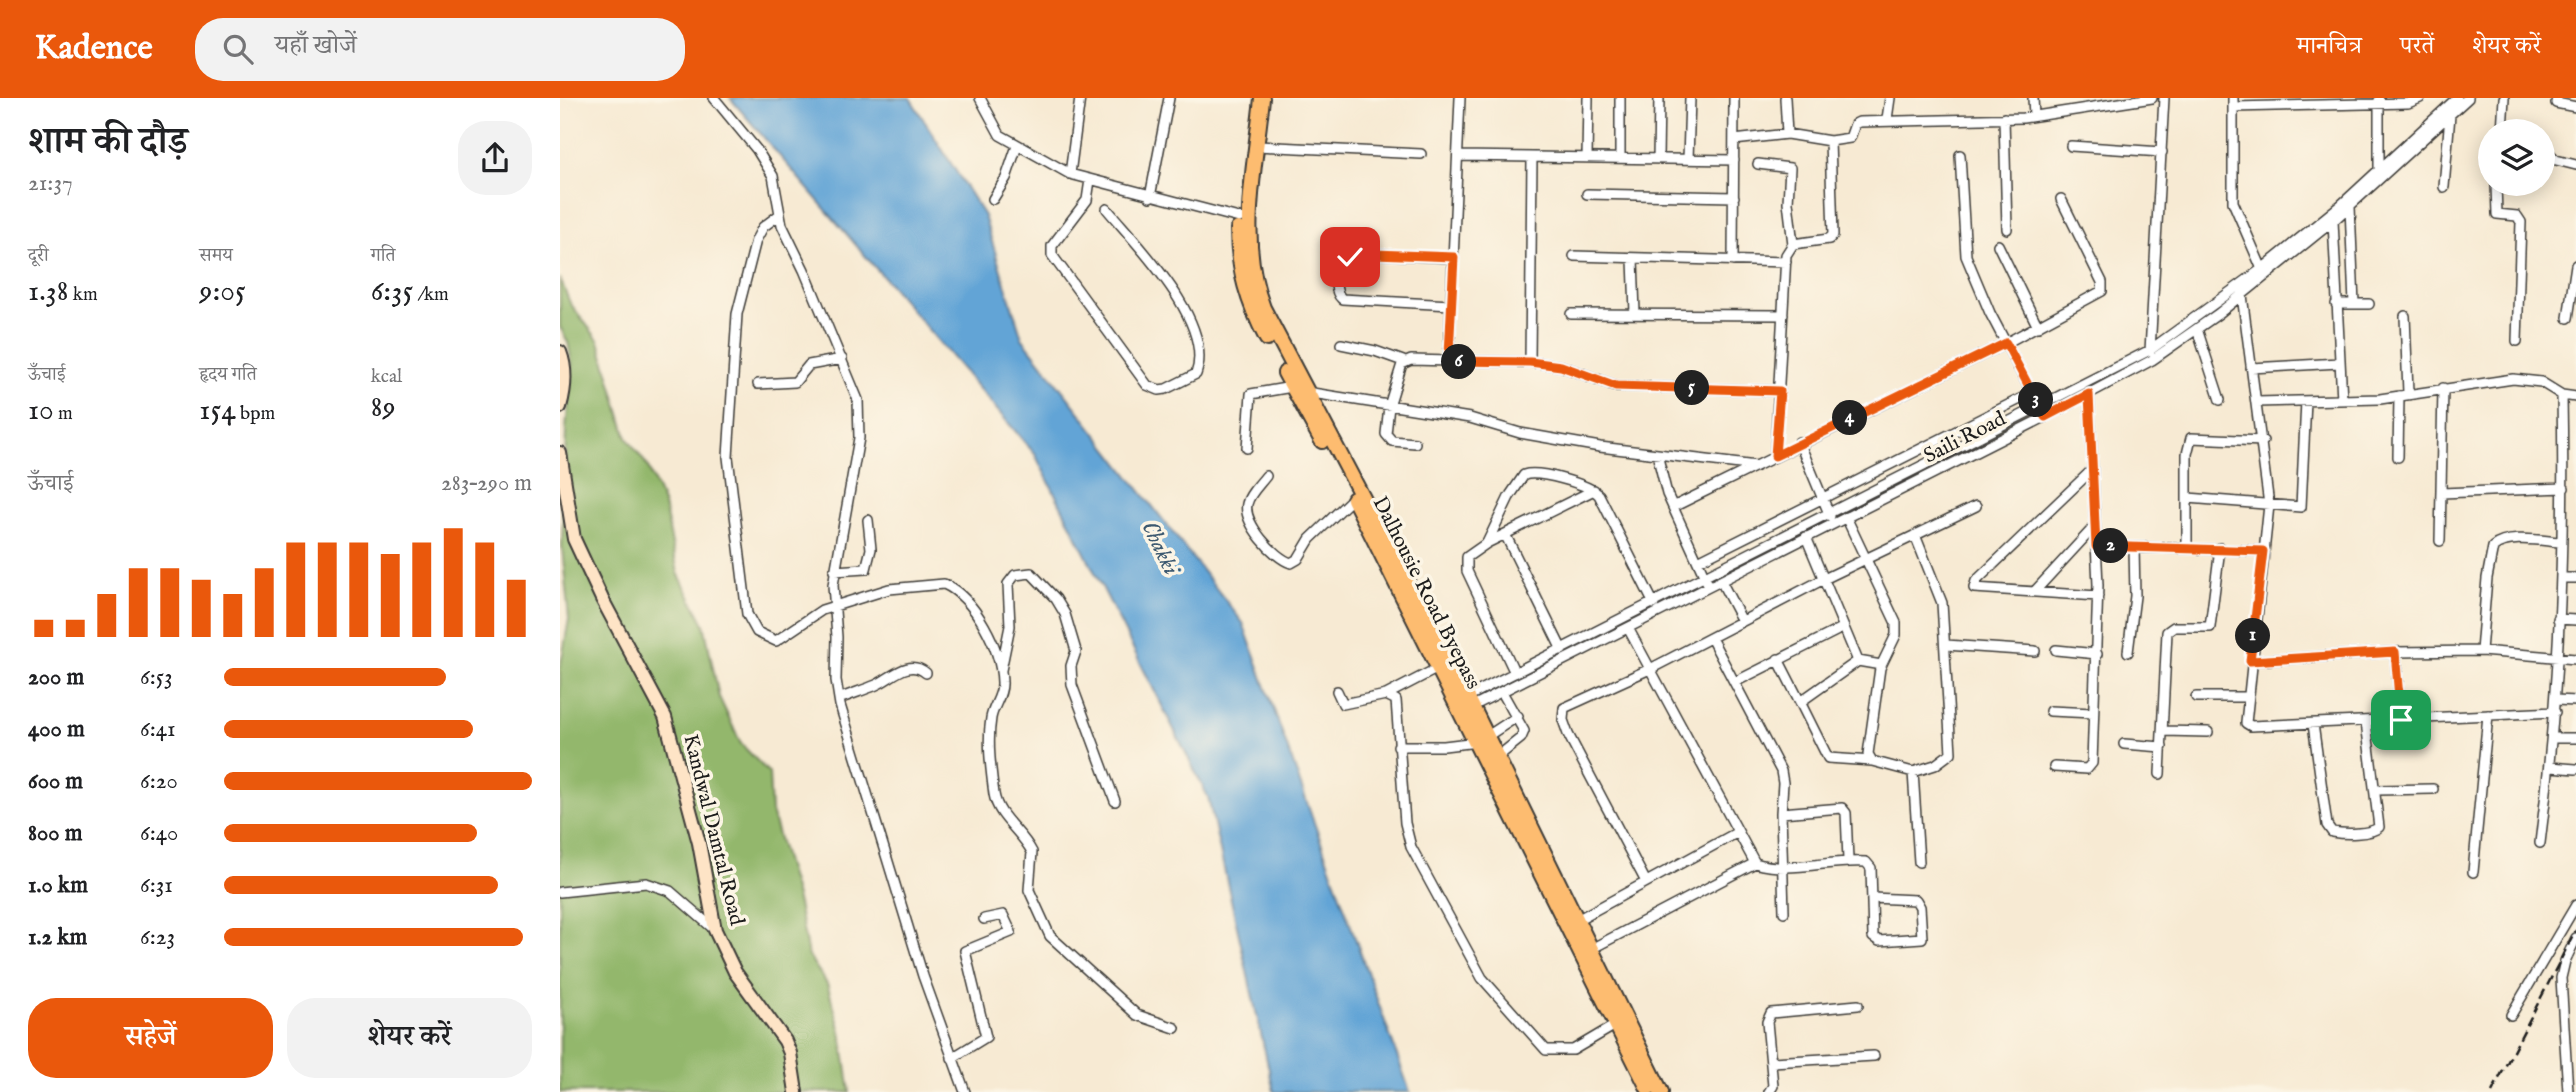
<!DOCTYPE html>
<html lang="hi">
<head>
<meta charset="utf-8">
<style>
  :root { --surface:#fff; --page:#f2f2f2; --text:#202124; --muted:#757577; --accent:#ea580c }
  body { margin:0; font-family:"IM FELL English","Noto Serif Devanagari",serif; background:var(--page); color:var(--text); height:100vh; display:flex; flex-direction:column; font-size:26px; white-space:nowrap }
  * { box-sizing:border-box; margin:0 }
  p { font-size:23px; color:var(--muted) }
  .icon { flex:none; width:38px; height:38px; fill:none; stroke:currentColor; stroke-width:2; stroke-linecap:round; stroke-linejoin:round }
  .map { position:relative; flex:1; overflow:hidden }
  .drawer { display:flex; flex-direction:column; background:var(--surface); width:560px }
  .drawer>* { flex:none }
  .buttons { position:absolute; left:1918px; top:21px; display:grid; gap:14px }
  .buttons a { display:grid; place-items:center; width:77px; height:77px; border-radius:50%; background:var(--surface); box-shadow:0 4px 18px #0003; font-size:35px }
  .pin { position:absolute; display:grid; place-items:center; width:60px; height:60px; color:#fff; margin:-30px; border-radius:14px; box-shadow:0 4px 10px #0006 }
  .km { position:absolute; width:35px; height:35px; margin:-18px; border-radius:50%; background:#222; color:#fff; font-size:19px; line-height:35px; text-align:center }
  .round { display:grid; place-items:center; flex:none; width:74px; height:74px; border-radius:28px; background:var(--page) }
  .headline { display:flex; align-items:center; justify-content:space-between; height:119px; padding:0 28px }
  h1 { font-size:38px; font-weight:600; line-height:52px }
  .stats { display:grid; grid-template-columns:repeat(3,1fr); gap:10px; height:119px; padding:7px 28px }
  .stats div { display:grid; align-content:center }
  .stats b { font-size:30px; font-weight:600 }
  .stats small { font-size:19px; font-weight:400 }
  .stats p { font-size:19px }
  .chart { height:196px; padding:14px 28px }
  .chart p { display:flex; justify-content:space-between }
  .chart svg { width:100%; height:126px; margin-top:7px; stroke:var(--accent); stroke-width:6 }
  .primary-button { display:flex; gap:14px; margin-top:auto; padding:14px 28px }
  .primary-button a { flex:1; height:80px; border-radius:28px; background:var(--accent); color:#fff; font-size:28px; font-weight:600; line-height:80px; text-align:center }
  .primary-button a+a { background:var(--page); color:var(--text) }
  ul { padding:0 28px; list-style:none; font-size:23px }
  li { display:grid; grid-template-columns:112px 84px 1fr; align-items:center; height:52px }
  li i { height:18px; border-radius:9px; background:var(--accent) }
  header { display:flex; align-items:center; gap:42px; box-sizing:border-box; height:98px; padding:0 35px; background:var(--accent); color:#fff }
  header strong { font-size:33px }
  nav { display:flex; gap:38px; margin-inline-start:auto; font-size:24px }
  .search { width:490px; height:63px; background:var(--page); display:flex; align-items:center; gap:18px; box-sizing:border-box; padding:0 24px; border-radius:28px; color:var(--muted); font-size:26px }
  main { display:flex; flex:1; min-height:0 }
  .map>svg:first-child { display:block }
</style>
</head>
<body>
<header>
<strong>Kadence</strong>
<div class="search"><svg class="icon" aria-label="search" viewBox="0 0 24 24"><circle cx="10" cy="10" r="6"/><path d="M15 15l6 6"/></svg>यहाँ खोजें</div>
<nav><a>मानचित्र</a><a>परतें</a><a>शेयर करें</a></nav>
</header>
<main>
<section class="drawer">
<div class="headline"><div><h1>शाम की दौड़</h1><p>21:37</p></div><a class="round"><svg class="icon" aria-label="share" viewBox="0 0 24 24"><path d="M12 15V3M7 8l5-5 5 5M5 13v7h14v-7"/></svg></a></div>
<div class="stats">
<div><p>दूरी</p><b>1.38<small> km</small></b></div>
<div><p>समय</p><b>9:05</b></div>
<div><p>गति</p><b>6:35<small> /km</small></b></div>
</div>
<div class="stats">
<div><p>ऊँचाई</p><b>10<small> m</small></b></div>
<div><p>हृदय गति</p><b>154<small> bpm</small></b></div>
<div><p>kcal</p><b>89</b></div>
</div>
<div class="chart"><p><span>ऊँचाई</span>283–290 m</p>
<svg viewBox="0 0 160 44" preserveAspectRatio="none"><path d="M5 44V38M15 44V38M25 44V29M35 44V20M45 44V20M55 44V24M65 44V29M75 44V20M85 44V11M95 44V11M105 44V11M115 44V15M125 44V11M135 44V6M145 44V11M155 44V24"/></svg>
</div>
<ul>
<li><b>200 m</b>6:53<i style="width:72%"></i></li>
<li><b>400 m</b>6:41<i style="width:81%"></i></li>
<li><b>600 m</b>6:20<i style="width:100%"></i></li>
<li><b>800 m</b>6:40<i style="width:82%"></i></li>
<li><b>1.0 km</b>6:31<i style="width:89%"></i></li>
<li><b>1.2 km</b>6:23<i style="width:97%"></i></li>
</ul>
<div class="primary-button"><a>सहेजें</a><a>शेयर करें</a></div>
</section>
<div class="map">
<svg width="2016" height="994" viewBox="0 0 2016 994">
  <rect width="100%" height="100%" fill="#fcf5e5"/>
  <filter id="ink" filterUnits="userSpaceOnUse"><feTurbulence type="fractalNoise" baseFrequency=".0143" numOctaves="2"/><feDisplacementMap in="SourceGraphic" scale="14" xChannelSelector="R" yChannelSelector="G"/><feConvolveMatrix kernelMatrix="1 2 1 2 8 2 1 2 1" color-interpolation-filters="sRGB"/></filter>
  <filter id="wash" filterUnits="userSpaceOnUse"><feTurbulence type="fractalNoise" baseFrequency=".00686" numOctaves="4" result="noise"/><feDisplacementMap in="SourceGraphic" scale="28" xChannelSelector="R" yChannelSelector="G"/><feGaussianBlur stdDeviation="1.57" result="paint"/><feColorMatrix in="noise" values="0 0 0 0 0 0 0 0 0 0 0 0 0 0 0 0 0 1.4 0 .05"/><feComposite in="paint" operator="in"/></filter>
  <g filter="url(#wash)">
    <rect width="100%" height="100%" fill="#f7ead3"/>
    <!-- forest -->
    <path fill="#93b76c" stroke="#586a44" stroke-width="2" d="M0 180 10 205 39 243 67 340 87 367 104 407 118 475 144 526 159 599 181 646 209 675 211 713 238 806 248 857 267 886 281 933 290 994H0V571L9 521 2 449 6 331 12 266 8 244 0 229Z"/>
    <!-- water -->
    <path fill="#62a4d6" stroke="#3f6079" stroke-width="2" d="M170 0H350L424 118 462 240 683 525 850 994H714L648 699 475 356Z"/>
  </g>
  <g filter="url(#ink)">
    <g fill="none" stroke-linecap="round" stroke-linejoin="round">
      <!-- minor casing -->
      <g stroke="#3d3b37" stroke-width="12">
        <path id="minor" d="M154 0 197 52 213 78 222 127 244 172 298 302 299 340 273 487 277 539 276 582 280 607 363 878 405 994
          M420 0 440 37 510 76 679 120
          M900 0 889 256 891 263 970 264 1001 268 1056 288 1220 293
          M1225 0 1227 36
          M1473 0 1474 18
          M1673 0V104L1702 171
          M1997 0 1996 5 2016 9
          M1674 9 1848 5 1860 0
          M1444 20 1447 131
          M1327 21 1330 0
          M1942 33 1944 0
          M1174 42 1227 36 1270 43 1290 40 1295 26 1299 24 1463 20 1592 0
          M697 48 861 56
          M1511 48 1602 54
          M1983 49 1996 62 2016 67
          M1400 57 1406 158 1430 215 1482 314
          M898 58 1174 62
          M1027 60 1028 0
          M1060 60V0
          M1098 61 1099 0
          M1128 61 1130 0
          M1198 66 1230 70 1228 104 1233 146
          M1819 74V2
          M510 76 520 0
          M530 82 527 102 492 148V157L587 287 599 292 606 291 636 276C655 224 577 147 547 111
          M1936 86 1937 116 1957 118 1961 124 1957 243
          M1884 89 1890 17
          M1027 96 1174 99
          M590 99 609 0
          M433 101 446 80 457 48
          M1790 109 1794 206
          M219 117 203 129 196 142 177 216 168 359 187 516 197 534 216 543 262 512 329 491 384 486C415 500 441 551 442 584 443 597 433 608 431 620 427 645 431 672 434 696 438 720 462 733 472 754L469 792 490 838 577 917 615 930
          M1773 123 1782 302
          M1438 147 1478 229
          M1014 158 1226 164
          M1073 161 1075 215
          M1173 163 1174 0
          M1682 197 1709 407 1686 625 1691 628 1995 614
          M1776 206H1809
          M891 207 782 201C773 193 775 171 781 161L815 156 894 160
          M1011 216 1223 217
          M1845 218 1848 295
          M2008 220 2016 167
          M1637 231 1660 302
          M781 246 815 253 843 263
          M1590 253 1604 0
          M970 264 972 59
          M1691 270 1779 265
          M198 286 235 284 249 267 282 261
          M746 294 910 320 960 335 1040 349 1196 368
          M1697 304 1820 301 1953 281 1981 284 2002 297 2016 299
          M1239 344 1270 418
          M855 345 832 343 826 336 829 308 842 266 851 262 891 263
          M687 350 691 296 732 289
          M1097 356 1107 396 1147 484
          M1215 358 1226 157 1233 146 1269 141 1273 137 1270 43
          M1838 359 1839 298
          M1532 372 1416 483 1414 490 1538 498
          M706 378C700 386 689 396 687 406 683 425 714 460 731 465L738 461 750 441 793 400
          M1882 395 2004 390
          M1628 400 1741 409 1746 303
          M1113 409 1446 245 1542 193V184L1501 101
          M1286 419 1336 525V537L1320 570 1308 656 1312 663 1353 674 1359 764
          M945 436 1002 552
          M1880 443 1883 290
          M927 445 949 399 964 377C979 372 1028 386 1039 397L1094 506
          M1536 448 1703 453
          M1627 449V356L1631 340 1703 343
          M1138 463 1472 295
          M274 473 306 471 311 451 308 422
          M2001 480H2016
          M1161 483 1182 523
          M1475 493 1535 428
          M1998 521 2016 522
          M1068 530 1195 765C1229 776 1270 761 1306 764L1311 770 1313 839 1319 843 1362 840 1360 809 1356 802 1312 800
          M1151 540 1221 673 1223 685 1221 715
          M1386 547 1475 553
          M1496 552 1537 556
          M1921 553 1927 480 1933 449C1948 436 1983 443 2002 444
          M1568 554 1575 498 1574 449
          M1835 554 1921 553 2016 561
          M1218 561 1240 604 1298 563 1246 439
          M1298 563 1321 567
          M1691 563 1835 554 1841 622
          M441 572 450 528 448 486 455 477 471 475 496 501 505 516 516 553 511 568 512 587 555 703
          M955 575 907 473V459L927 445 1034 392
          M1175 584 1284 529
          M777 593 783 606 826 597 836 602 845 725 851 749 922 880 986 952H1013L1057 926
          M826 597 880 569
          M1636 599H1688
          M905 600 1590 252 1702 171 1781 107 1897 0
          M279 601C291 596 304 592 316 587 332 580 348 560 366 575
          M1996 602 2016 603
          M1240 604 1268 660 1312 663
          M909 610 1485 319 1592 262 1658 216 1773 123 1908 0
          M1490 613 1533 615
          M1753 626 1767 727 1772 734C1783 736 1811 737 1819 729L1806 624
          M1603 633 1648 634
          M926 639 958 618
          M1994 640H2016
          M1564 646 1602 649
          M838 648H884L917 644
          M936 660 961 640 964 633 942 594
          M1494 669 1527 671 1532 665 1538 487 1529 296
          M1990 669 2016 671
          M1353 674 1375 667 1391 655 1382 505 1355 437
          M1600 676 1607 534 1614 529H1650L1660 450
          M1817 692 1873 691
          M1980 745C1999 597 2005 447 2002 297
          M1913 774 1928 617
          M1085 782 1008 636 1003 622 1004 610 1092 570 1264 481 1416 408
          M0 794 86 785 110 793 155 832
          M1224 814 1221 715 1282 710 1286 715 1288 762
          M1017 822 1178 734
          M1031 851 1195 765
          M1951 917 2016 807
          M392 960 426 939 405 853 451 834 443 817 424 821
          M1212 964 1314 958
          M1209 994 1213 988 1207 924 1211 915 1298 907
          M2008 994 2001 880 2005 863 2016 840"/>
      </g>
      <!-- secondary casing -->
      <g stroke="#3d3b37" stroke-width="16">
        <path id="secondary" d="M0 254C7 272 5 291 0 309
          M0 355 14 441 42 501 105 619 139 745 155 832 175 874 225 943 230 955 236 994"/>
      </g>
      <!-- trunk casing -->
      <g stroke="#3d3b37" stroke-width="18">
        <path id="trunk" d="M702 0C695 72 677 141 703 210L907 598 1101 994
          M678 131C678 172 688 205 707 241
          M725 275 762 343
          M794 401 1088 990"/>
      </g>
      <!-- minor -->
      <use href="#minor" stroke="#fff" stroke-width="9"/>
      <!-- secondary -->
      <use href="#secondary" stroke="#fee4c6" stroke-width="12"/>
      <!-- trunk -->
      <use href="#trunk" stroke="#fdbc70" stroke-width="14"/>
      <!-- rail -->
      <path stroke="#1c1c1c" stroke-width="2.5" stroke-dasharray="10 5" stroke-linecap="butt" d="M1932 994 2016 832"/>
    </g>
  </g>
  <g fill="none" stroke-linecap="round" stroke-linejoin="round" filter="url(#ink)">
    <!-- route casing -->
    <g stroke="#fff" stroke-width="14">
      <path id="route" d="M790 159 815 156 894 159 889 256 891 263 970 264 1001 268 1056 288 1220 293 1215 358 1446 245 1485 319 1529 296 1536 448 1703 453 1690 563 1835 554 1841 622"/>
    </g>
    <!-- route -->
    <use href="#route" stroke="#ea580c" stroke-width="9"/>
  </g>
  <g text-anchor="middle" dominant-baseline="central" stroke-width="7" stroke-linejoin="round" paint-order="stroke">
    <!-- street labels -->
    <g font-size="21" fill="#1c1c1c" stroke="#fcf5e5">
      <text transform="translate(1405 340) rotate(-27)">Saili Road</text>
      <text transform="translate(866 495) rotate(63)">Dalhousie Road Byepass</text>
      <text transform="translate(153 732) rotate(76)">Kandwal Damtal Road</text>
    </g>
    <!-- water labels -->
    <g font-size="23" font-style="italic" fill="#3c5970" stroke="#fcf5e5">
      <text transform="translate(600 450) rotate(64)">Chakki</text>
    </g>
  </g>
</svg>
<div class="buttons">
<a><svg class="icon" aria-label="layers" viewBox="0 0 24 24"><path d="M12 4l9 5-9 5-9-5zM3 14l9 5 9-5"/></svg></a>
</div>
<div class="pin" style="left:1841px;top:622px;background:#1e9e55"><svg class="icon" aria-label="arrive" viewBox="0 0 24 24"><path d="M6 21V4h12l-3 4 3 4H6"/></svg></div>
<div class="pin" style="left:790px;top:159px;background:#d93025"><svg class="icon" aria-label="check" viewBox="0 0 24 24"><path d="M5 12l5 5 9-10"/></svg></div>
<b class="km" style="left:1693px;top:538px">1</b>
<b class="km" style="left:1551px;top:448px">2</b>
<b class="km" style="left:1476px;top:302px">3</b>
<b class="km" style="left:1290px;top:320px">4</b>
<b class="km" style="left:1132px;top:290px">5</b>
<b class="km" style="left:899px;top:264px">6</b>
</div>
</main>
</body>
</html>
